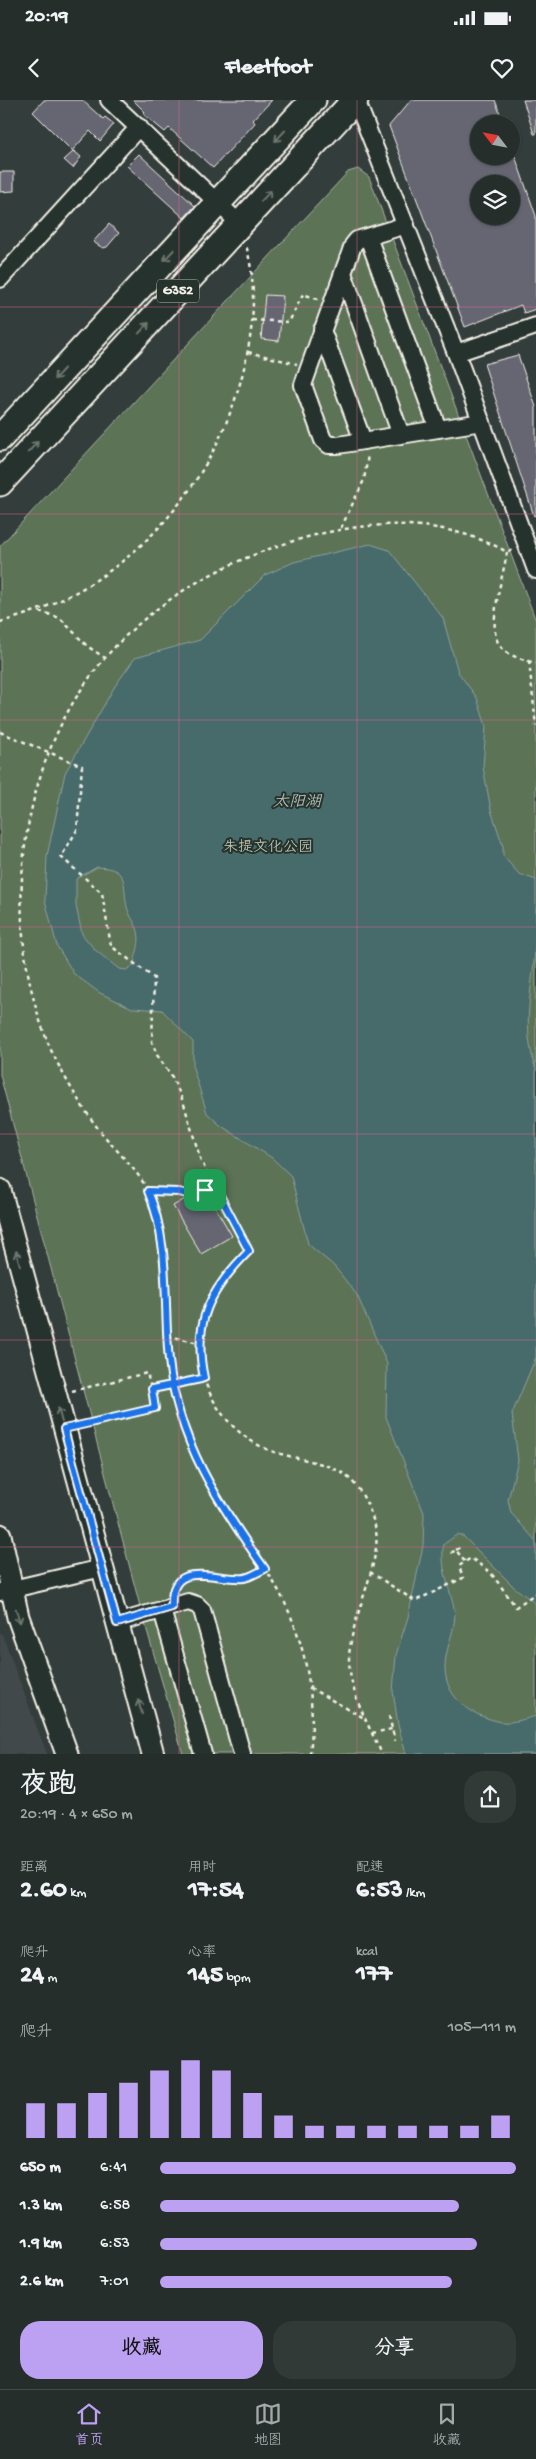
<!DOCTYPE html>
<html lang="zh">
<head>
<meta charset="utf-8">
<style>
  :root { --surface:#262e2c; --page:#323a38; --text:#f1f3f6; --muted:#a4a8a9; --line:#424a48; --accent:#bca0f2 }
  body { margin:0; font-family:"Gochi Hand","LXGW WenKai TC",sans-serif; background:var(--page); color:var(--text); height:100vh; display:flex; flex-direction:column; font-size:19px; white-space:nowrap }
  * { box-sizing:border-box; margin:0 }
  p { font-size:16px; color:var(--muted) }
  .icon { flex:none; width:28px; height:28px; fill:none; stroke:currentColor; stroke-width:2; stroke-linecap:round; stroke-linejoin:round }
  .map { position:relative; height:1654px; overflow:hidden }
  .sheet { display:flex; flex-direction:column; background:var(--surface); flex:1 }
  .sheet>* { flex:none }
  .needle { width:32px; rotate:302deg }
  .tools { position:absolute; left:470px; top:15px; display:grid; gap:10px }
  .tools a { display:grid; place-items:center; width:50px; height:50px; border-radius:50%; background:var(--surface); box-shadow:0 1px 4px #0004,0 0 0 1px var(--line); font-size:25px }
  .pin { position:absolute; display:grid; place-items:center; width:42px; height:42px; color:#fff; margin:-21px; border-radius:10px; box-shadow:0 2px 8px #0006 }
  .round { display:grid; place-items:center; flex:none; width:52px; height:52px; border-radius:20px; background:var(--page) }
  .head { display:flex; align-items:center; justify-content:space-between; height:85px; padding:0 20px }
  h1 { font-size:28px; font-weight:700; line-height:38px }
  .metrics { display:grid; grid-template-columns:repeat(3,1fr); gap:8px; height:85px; padding:5px 20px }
  .metrics div { display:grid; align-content:center }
  .metrics b { font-size:25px; font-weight:700 }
  .metrics small { font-size:14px; font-weight:400 }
  .metrics p { font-size:14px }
  .chart { height:140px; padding:10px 20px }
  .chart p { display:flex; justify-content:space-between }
  .chart svg { width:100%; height:90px; margin-top:5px; stroke:var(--accent); stroke-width:6 }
  .button { display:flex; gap:10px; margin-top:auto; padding:10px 20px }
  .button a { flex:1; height:58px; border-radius:20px; background:var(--accent); color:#111; font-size:20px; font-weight:700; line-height:58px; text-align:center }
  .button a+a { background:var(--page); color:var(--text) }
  ul { padding:0 20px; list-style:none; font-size:16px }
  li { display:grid; grid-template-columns:80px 60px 1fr; align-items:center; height:38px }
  li i { height:12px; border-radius:6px; background:var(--accent) }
  .status { display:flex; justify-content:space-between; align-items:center; height:35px; padding:0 25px; background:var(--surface); direction:ltr }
  .status svg { height:14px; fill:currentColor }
  header { display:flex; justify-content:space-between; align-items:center; height:65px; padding:0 20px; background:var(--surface); font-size:22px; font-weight:700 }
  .tabs { display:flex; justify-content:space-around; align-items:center; height:70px; border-top:1px solid var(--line); background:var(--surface); font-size:14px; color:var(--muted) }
  .tabs a { display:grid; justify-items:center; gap:2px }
  .tabs .current { color:var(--accent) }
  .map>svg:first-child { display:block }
</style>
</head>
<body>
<div class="status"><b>20:19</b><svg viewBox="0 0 49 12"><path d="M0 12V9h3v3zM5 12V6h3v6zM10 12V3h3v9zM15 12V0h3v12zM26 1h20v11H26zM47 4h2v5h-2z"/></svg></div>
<header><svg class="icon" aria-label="back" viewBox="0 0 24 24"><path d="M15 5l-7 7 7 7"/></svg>Fleetfoot<svg class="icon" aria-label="heart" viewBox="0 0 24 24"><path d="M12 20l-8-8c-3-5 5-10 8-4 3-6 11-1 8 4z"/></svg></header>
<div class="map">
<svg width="536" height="1654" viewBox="0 0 536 1654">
  <rect width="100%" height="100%" fill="#333d3b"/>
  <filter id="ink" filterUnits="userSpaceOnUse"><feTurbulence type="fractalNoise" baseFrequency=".02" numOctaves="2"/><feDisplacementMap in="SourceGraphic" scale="10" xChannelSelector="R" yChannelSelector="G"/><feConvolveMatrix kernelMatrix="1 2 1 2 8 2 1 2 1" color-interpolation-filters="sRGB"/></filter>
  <g filter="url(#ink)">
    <!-- built -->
    <path fill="#42494c" d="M0 1532 2 1534 47 1654H0Z"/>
    <!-- green -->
    <path fill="#5c7357" stroke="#a8b2a0" d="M358 69 369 77 536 521V1654H183L141 1510 0 975V446L348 72Z"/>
    <!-- water -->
    <path fill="#476b6b" stroke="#8ca19d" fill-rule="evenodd" d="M370 444 389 450 443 518 458 572 477 598 486 626 483 667 491 710 503 746V756L519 774 536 780C536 803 536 826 535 849 532 895 521 923 536 970V1257L512 1314 518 1360 508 1400 511 1413 536 1441V1504L514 1487 464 1437 458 1434 444 1444C439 1462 450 1490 454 1508 458 1527 444 1549 445 1569 446 1600 474 1617 502 1622 513 1623 525 1619 536 1616V1654H406L398 1625 393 1591 396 1555 408 1517 423 1446 424 1413 386 1317 387 1264 357 1195 334 1166 308 1144 291 1076 272 1058 220 1025 207 1013 193 968V942L162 910 132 908 100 893 74 874 57 846 45 800 47 756 65 673 115 586 135 558 200 540 265 475 294 462ZM97 767C131 768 122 785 127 807 129 815 134 821 137 828 142 841 136 854 133 866L126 870 119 869 95 850 82 834 76 806V779Z"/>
    <!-- building -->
    <path fill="#666673" stroke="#f4f1e8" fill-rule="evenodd" d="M44 0H82L103 19 105 17 114 24 100 41 90 31 72 51 33 12Z
      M133 0H272L253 20 255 23 213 68 169 28 165 32 143 14 145 12Z
      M411 0H495L504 24H479V56H515L536 116V209L524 213 521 205 465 227 389 26ZM479 84H511V116H479Z
      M523 0H536V34H534Z
      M74 51 81 57 73 68 64 60Z
      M139 54 195 106 184 118 127 66Z
      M0 72H14V91L0 92Z
      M109 124 119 133 107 147 103 148 93 142Z
      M265 195 283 196 279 241 261 239Z
      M518 255 536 307V415L534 416 484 264Z
      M204 1088 232 1136 201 1154 173 1106Z"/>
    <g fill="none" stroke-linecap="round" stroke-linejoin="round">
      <!-- minor casing -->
      <g stroke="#f4f1e8" stroke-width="20">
        <path id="minor" d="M109 0 240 124
          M356 0 456 253 536 470
          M406 125 357 140 353 145 303 285 323 340 329 345H338L482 322
          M368 137 438 329
          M343 173 401 335
          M0 179 139 27
          M322 230 363 341
          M456 253 536 226
          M0 1492 102 1468
          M162 1510 203 1654
          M117 1523 188 1502 197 1505 202 1510 242 1654"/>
      </g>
      <!-- major casing -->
      <g stroke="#f4f1e8" stroke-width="25">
        <path id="major" d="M0 1090 153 1654
          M0 1435 18 1517 67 1654"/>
      </g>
      <!-- highway casing -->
      <g stroke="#f4f1e8" stroke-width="29">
        <path id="highway" d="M0 338 313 0
          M0 383 355 0"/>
      </g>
      <!-- path -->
      <path stroke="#f4f1e8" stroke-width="2.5" stroke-dasharray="4 4" stroke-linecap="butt" d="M252 220 289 222 303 194 320 200
        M248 252 297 264
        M341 428 364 380 368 355
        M507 452C504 474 485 530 501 547 510 557 524 560 536 563
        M39 511 60 518 87 546 105 558
        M0 522C123 491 215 390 244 268 254 227 257 185 246 145
        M529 561 536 626
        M0 632 82 666 77 730 61 757 102 793 111 846 154 878 152 942 157 955 172 977 183 1001 201 1061 249 1151C233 1167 218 1183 208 1204 184 1256 210 1320 260 1346 287 1360 321 1358 345 1375 361 1387 370 1408 375 1426 384 1459 350 1518 349 1558 349 1592 368 1624 382 1654
        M148 1091 179 1092 195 1096 214 1084
        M168 1236 199 1243
        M72 1291 147 1273 151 1289
        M80 1326 155 1308 151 1289 204 1278
        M456 1450 461 1447
        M451 1453 456 1450 465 1462
        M370 1472 415 1501 463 1478 459 1466 471 1458 491 1473 516 1507 536 1493
        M173 1493C182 1461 221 1480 243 1478 251 1477 258 1472 265 1469
        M310 1588 366 1619
        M389 1616 395 1641
        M372 1633 392 1629
        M310 1654C317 1595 304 1532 273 1481 247 1438 215 1402 194 1356 177 1318 169 1278 168 1237 166 1194 168 1148 155 1106 144 1074 117 1053 97 1027 79 1003 64 977 51 950 0 832 15 672 96 569 134 520 188 482 246 458 328 424 426 407 507 452L514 450"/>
      <!-- minor -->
      <use href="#minor" stroke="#26332d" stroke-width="16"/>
      <!-- major -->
      <use href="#major" stroke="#26332d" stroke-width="21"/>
      <!-- highway -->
      <use href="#highway" stroke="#26332d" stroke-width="25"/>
    </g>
    <!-- one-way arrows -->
    <defs><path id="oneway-shaft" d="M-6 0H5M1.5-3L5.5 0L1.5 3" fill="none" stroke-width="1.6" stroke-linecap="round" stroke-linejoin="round" transform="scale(1.25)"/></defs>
    <g stroke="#6e766e">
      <use href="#oneway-shaft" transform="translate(280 36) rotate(133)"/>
      <use href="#oneway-shaft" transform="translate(266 96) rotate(-47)"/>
      <use href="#oneway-shaft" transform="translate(169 155) rotate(133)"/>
      <use href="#oneway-shaft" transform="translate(144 228) rotate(-47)"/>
      <use href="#oneway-shaft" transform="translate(59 274) rotate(133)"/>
      <use href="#oneway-shaft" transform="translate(33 347) rotate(-47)"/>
      <use href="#oneway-shaft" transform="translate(18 1158) rotate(-105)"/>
      <use href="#oneway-shaft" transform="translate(60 1315) rotate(-105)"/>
      <use href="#oneway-shaft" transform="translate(18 1516) rotate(73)"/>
      <use href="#oneway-shaft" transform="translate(140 1607) rotate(-105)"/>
    </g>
  </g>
  <g fill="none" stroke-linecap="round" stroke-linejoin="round" filter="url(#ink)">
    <!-- route casing -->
    <g stroke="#fff" stroke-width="10">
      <path id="route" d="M205 1090 195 1096 179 1092 148 1091C171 1145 163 1204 169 1260 177 1341 219 1404 265 1469 258 1472 251 1477 244 1478 216 1481 169 1457 172 1507L117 1523 64 1329 155 1308 152 1289 201 1279 204 1278C192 1222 210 1190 249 1151L214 1084 205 1090"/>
    </g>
    <!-- route -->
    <use href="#route" stroke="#1a73e8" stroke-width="6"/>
  </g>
  <!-- grid -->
  <path fill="none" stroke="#d4648c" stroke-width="1" stroke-opacity="0.55" d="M179 0V1654M357 0V1654M0 207H536M0 414H536M0 620H536M0 827H536M0 1034H536M0 1240H536M0 1447H536"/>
  <g text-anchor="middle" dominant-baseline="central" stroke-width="4" stroke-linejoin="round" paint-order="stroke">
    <!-- shield labels -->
    <rect fill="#26332d" stroke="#b6b8b0" stroke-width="1" x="157" y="179.5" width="42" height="23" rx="4"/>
    <g font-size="14" font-weight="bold" fill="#f4f1e8">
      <text x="178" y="191">G352</text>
    </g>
    <!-- park labels -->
    <g font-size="15" fill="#b7bfae" stroke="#26332d">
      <text x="268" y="748">朱提文化公园</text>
    </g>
    <!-- water labels -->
    <g font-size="16" font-style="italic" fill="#afbbb6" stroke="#26332d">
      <text x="297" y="703">太阳湖</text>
    </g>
  </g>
</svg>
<div class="tools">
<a><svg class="needle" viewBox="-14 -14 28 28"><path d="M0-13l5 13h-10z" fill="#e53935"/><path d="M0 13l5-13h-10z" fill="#a4a8a9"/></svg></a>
<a><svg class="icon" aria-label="layers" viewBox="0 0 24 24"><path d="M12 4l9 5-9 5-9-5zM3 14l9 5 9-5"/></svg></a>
</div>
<div class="pin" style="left:205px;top:1090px;background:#1e9e55"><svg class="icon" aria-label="arrive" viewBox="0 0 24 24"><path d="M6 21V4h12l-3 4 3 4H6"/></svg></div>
</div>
<section class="sheet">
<div class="head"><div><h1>夜跑</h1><p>20:19 · 4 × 650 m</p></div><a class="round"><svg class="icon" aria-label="share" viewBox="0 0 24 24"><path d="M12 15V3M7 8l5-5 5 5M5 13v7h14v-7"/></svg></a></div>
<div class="metrics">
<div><p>距离</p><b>2.60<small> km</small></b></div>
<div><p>用时</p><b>17:54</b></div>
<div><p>配速</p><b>6:53<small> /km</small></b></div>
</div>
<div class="metrics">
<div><p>爬升</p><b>24<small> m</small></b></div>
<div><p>心率</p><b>145<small> bpm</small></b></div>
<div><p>kcal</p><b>177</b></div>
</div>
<div class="chart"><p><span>爬升</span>105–111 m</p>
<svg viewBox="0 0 160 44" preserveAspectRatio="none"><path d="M5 44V27M15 44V27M25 44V22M35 44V17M45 44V11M55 44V6M65 44V11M75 44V22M85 44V33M95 44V38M105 44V38M115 44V38M125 44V38M135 44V38M145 44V38M155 44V33"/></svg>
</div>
<ul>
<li><b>650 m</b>6:41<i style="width:100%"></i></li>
<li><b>1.3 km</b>6:58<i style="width:84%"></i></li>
<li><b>1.9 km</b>6:53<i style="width:89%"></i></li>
<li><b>2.6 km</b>7:01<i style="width:82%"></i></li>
</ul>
<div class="button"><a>收藏</a><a>分享</a></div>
</section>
<nav class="tabs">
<a class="current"><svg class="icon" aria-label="home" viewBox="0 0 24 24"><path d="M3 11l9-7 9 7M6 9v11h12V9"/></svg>首页</a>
<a><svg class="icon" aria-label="map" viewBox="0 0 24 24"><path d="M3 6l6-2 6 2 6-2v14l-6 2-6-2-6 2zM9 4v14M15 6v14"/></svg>地图</a>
<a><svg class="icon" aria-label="saved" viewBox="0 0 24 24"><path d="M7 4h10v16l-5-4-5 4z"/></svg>收藏</a>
</nav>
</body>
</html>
